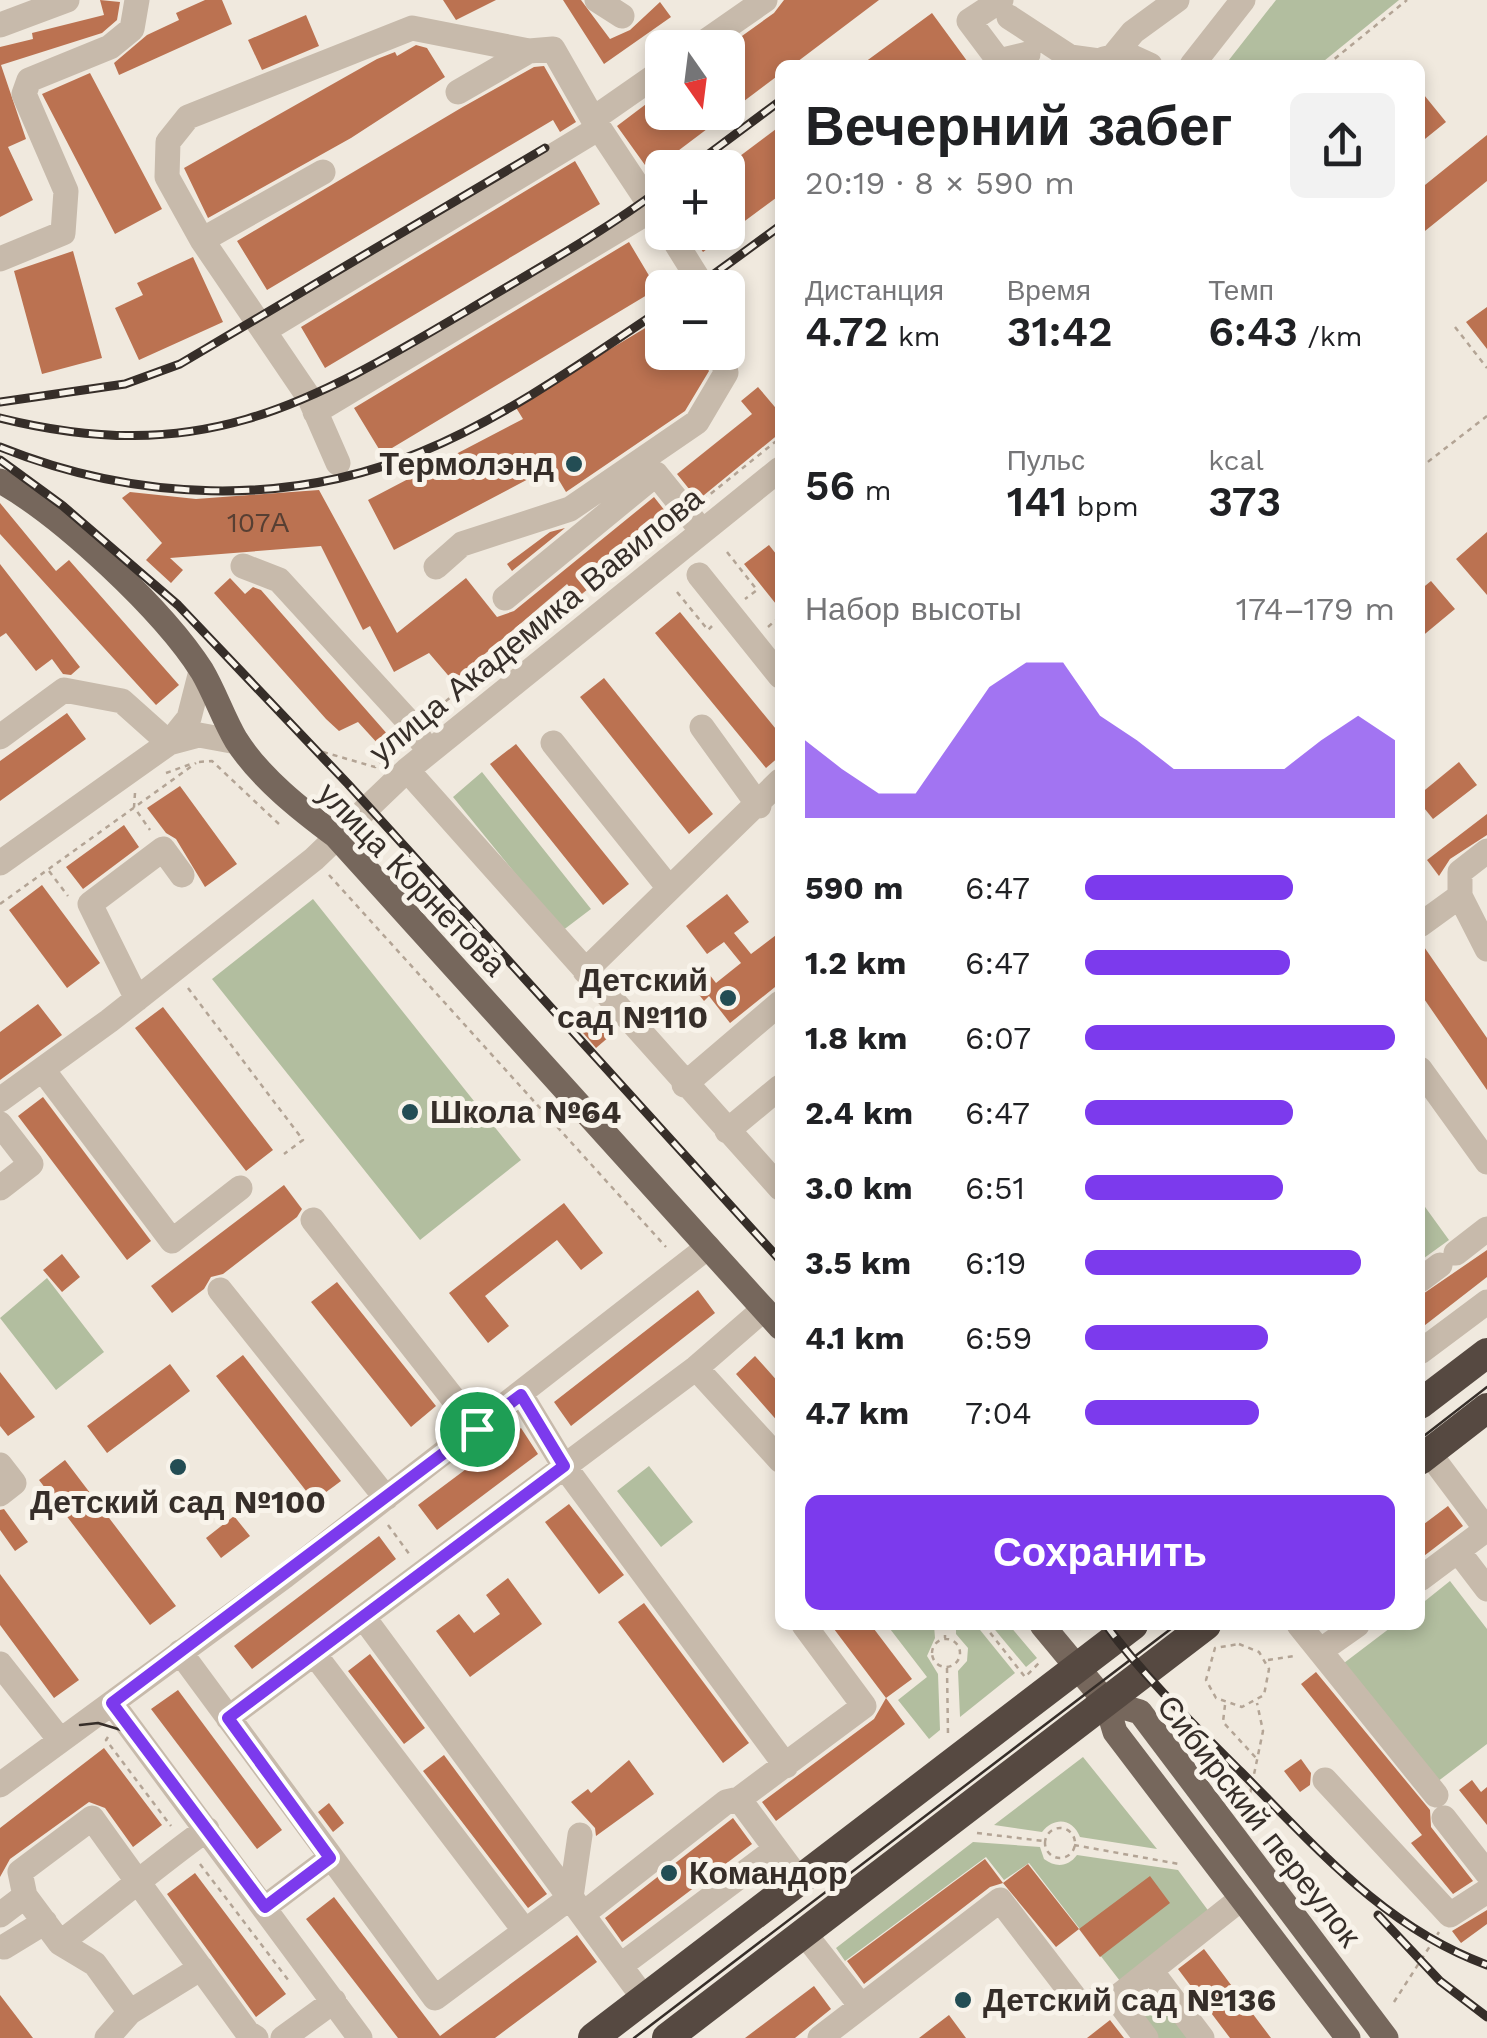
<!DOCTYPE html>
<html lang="ru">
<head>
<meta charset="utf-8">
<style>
  :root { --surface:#fff; --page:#f2f2f2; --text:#202124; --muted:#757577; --accent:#7c3aed }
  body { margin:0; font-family:"Work Sans",sans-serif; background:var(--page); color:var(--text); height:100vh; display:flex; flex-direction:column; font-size:38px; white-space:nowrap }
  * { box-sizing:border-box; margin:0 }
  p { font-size:32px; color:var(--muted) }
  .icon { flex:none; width:55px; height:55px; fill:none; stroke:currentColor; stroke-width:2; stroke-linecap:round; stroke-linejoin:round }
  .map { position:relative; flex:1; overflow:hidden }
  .drawer { position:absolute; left:775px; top:60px; width:650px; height:1570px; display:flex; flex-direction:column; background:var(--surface); border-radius:15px; box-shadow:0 5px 15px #0003 }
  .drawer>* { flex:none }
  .needle { width:65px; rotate:166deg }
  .fabs { position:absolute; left:645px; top:30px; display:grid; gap:20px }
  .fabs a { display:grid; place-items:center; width:100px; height:100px; border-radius:15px; background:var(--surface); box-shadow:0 5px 15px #0003; font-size:50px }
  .pin { position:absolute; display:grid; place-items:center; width:85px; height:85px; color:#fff; margin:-42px; border:5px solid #fff; border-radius:50%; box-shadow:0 2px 10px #0007 }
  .round { display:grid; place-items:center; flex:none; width:105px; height:105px; border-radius:15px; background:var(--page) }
  .head { display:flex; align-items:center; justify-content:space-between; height:170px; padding:0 30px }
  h1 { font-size:55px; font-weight:600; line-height:75px }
  .metrics { display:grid; grid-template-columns:repeat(3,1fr); gap:15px; height:170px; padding:10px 30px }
  .metrics div { display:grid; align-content:center }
  .metrics b { font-size:42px; font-weight:600 }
  .metrics small { font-size:28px; font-weight:400 }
  .metrics p { font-size:28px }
  .chart { height:280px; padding:20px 30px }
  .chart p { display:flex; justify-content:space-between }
  .chart svg { width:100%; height:180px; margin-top:10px; fill:var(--accent); opacity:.7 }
  .action { display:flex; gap:20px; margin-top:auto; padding:20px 30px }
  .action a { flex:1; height:115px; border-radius:15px; background:var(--accent); color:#fff; font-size:40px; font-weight:600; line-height:115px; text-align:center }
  ul { padding:0 30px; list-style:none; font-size:32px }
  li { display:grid; grid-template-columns:160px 120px 1fr; align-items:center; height:75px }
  li i { height:25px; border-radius:12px; background:var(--accent) }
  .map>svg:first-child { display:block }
</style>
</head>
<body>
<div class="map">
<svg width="1487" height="2038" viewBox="0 0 1487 2038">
  <rect width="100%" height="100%" fill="#f0e9de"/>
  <!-- green -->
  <path fill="#b2be9f" d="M1276 0H1399L1319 65H1225Z
    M482 772 591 909 562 931 453 797Z
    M313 899 521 1160 420 1240 212 979Z
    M1420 1200 1449 1240 1420 1261Z
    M47 1278 104 1352 56 1390 0 1318Z
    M649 1466 693 1522 661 1547 617 1491Z
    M1450 1581 1487 1629V1744L1437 1782 1344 1663 1394 1625H1420V1605Z
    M887 1625H934L935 1638 927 1656 938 1674 940 1730 929 1739 898 1700 927 1677Z
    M956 1625H976L1015 1673 960 1717 958 1671 967 1661 968 1648 956 1634Z
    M991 1625H1009L1037 1658 1026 1667Z
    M1083 1757 1157 1849 1080 1837C1073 1819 1055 1816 1042 1832L994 1825Z
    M973 1842 1040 1847 1044 1859C1056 1868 1068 1867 1077 1855L1178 1870 1210 1913 1120 1981 1029 1863 1004 1880 986 1857 845 1961 836 1948Z
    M1159 1994 1193 2038H1155L1135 2012Z"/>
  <!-- building -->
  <path fill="#bb7251" d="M100 0 120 2 117 20 102 33 1 65 26 139 8 147 33 200 0 217V47L33 39 32 33 104 15Z
    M205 0H222L232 24 119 75 114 63 147 35 179 20 176 13Z
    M443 0H496L456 20Z
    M563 0H581L610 39 630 30 660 2 671 17 604 64Z
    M784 0H879L793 65H780V74L650 172 617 126 662 92V112H728V46L774 13Z
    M932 13 970 65H861Z
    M306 15 319 46 262 70 248 40Z
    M416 45 427 48 445 77 351 138 208 218 184 168 377 59 395 52 397 56Z
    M544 66 576 122 560 132 553 120 267 290 237 241 461 108 534 67Z
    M90 73 162 209 115 234 42 94Z
    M1420 90 1446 122 1420 143Z
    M780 126V195L703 252 689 232H728V165Z
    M1487 135V181L1420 235V189Z
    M575 161 600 204 325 368 301 327Z
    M629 242 657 289 382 454 354 408Z
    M73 251 102 358 42 374 14 271Z
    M193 257 223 322 139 360 115 308 143 295 137 283Z
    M1487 307V349L1466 322Z
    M662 318V352H698L709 371 685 411 566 492 551 467 394 550 368 500 523 419 515 406Z
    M758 387 780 413V433L698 500 677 474 752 414 741 401Z
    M319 490 397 633 466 578 497 617 514 611 654 497 673 521 578 597 567 584 453 681 429 653 394 672 370 626 363 630 321 546 170 558 183 570 171 583 146 560 162 543 122 498 130 492 196 499Z
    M0 503 56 571 69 560 179 685 156 705 0 534Z
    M565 528 512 571 507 564 550 532Z
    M1487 532V595L1456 559Z
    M769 545 780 559V609L744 564Z
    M0 564 80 667 71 675 63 674 52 659 36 671 6 633 0 637Z
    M230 578 245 594 253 587 261 590 389 736 379 745 358 722 339 731 326 719 214 593Z
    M1431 581 1455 609 1420 638V590Z
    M680 612 780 734V756L766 768 655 633Z
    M604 678 713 814 689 834 580 697Z
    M67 713 86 739 0 801V761Z
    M516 744 629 884 603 905 490 764Z
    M1459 762 1477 785 1433 819 1420 803V794Z
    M180 786 237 864 205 887 176 839 166 833 147 808Z
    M1487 814V835L1450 859 1439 876 1427 860Z
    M124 825 139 847 83 889 66 867Z
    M42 885 100 963 67 988 9 910Z
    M727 894 749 922 734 933 751 954 780 932V983L730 1023 709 996 704 1001 686 978 702 965 716 983 741 963 724 942 707 954 686 926Z
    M1420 941 1487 1038V1090L1420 993Z
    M38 1004 62 1035 0 1080V1032Z
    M163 1007 273 1150 246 1171 135 1028Z
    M599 1009 617 1030 596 1048 578 1027Z
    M43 1097 151 1241 127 1260 18 1116Z
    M284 1185 302 1209 297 1217 223 1274 211 1277 204 1289 172 1313 151 1286Z
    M564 1203 603 1253 581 1270 557 1240 485 1296 509 1326 488 1343 449 1293Z
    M1487 1250V1277L1420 1329V1296Z
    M62 1254 80 1277 62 1292 43 1270Z
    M337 1282 436 1406 411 1427 311 1302Z
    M698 1290 715 1313 571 1426 554 1402Z
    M243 1355 341 1481 314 1501 216 1376Z
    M755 1356 780 1384V1424L736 1374Z
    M170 1364 190 1391 107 1453 87 1426Z
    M0 1372 35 1417 8 1436 0 1426Z
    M521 1428 538 1454 437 1530 418 1505Z
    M65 1460 176 1606 150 1625 39 1480Z
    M569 1504 624 1575 599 1594 545 1522Z
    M1448 1506 1463 1526 1420 1559V1527Z
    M4 1509 28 1542 15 1551 0 1530V1510Z
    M234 1516 250 1536 221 1558 206 1538Z
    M379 1536 396 1559 252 1669 234 1646Z
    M0 1574 79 1680 54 1698 0 1625Z
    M508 1578 542 1624 470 1677 436 1631 459 1614 474 1633 500 1614 486 1595Z
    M644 1603 749 1743 723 1763 618 1622Z
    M831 1625H871L912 1679 886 1698Z
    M370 1654 425 1728 404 1744 348 1671Z
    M1316 1672 1430 1810 1431 1827 1473 1881 1453 1894 1411 1843 1422 1835 1301 1684Z
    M178 1690 282 1830 257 1849 151 1709Z
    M886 1698 905 1724 776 1821 762 1802 874 1719Z
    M104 1748 162 1825 133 1847 105 1808 89 1802 10 1859 0 1877V1828Z
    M444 1755 547 1894 528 1908 423 1771Z
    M1301 1759 1311 1773 1310 1785 1300 1792 1284 1771Z
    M629 1760 654 1794 596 1836 595 1828 571 1802 588 1789 591 1793Z
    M1472 1780 1481 1792 1487 1787V1825L1459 1790Z
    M329 1803 344 1823 333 1832 318 1812Z
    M733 1818 752 1844 622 1942 605 1918Z
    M985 1859 1003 1883 990 1887 864 1984 847 1961Z
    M1028 1864 1079 1929 1056 1947 1003 1883Z
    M195 1873 286 1994 256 2017 167 1894Z
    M1150 1876 1170 1903 1100 1957 1079 1929Z
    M334 1897 440 2036 577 1935 597 1962 495 2038H398L306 1919Z
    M1487 1910V1924L1461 1943 1452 1931Z
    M1204 1949 1271 2038H1230L1178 1969Z
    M814 1986 831 2009 795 2038H745Z
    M0 1995 33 2038H0Z
    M949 2015 966 2038H919Z
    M1110 2020 1124 2038H1087Z"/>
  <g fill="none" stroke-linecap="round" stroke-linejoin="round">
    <!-- path -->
    <path stroke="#b3a495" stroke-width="2.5" stroke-dasharray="5 5" stroke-linecap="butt" d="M1327 65 1407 0
      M1455 327 1487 368
      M1420 468 1487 416
      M703 500 780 438
      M727 552 757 590 745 599
      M634 557 670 527
      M677 592 708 630 712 626
      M768 627 777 619
      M430 714 534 629 547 628
      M323 752 375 767 399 743
      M199 762 212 761 280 825
      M166 773 191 764
      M135 793 134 807 150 830
      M49 871 68 896
      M329 875 666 1247
      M0 904 196 763
      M188 988 303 1140 284 1154
      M388 1525 410 1555
      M945 1625V1638
      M984 1625 1025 1677 1041 1661
      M1080 1629 1089 1625
      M932 1653a14 14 0 1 1 28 0a14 14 0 1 1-28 0Z
      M1239 1644 1259 1652 1269 1669 1264 1695 1242 1707 1216 1698 1206 1680 1215 1648Z
      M1268 1660 1294 1656
      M947 1668 948 1735
      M1225 1705 1223 1722 1257 1759
      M108 1737 106 1740 171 1826
      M1246 1813 1263 1731 1257 1703
      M1045 1843a15 15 0 1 1 30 0a15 15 0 1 1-30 0Z
      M977 1833 1043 1841
      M1074 1845 1179 1864
      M200 1864 289 1981
      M1394 2002 1439 1932"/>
    <!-- minor -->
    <path stroke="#c7baab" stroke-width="25" d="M597 0 622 16
      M1001 0 969 21 999 61 1028 54
      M1009 17 1070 57 1099 61
      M0 25 67 0
      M696 48 765 0
      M1115 54 1133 32 1177 0
      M1104 59 1126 54 1150 65
      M1192 65 1243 0
      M458 92 529 51
      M593 119 662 223
      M669 232 704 288
      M202 240 323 172
      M0 259 63 233 66 191 24 94 29 80 110 47 132 29 137 0
      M265 330 599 128 593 119
      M315 412 653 209
      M338 463 310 399 202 240 167 177 168 142 188 117 412 28 529 51 553 49 593 119 662 71
      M243 566 279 580 408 721 429 752
      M436 567 462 544 570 509 697 422 726 373 721 352
      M699 575 780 676
      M505 598 656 474 702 531
      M702 727 759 806
      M0 737 64 690 122 701 169 743
      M169 743 199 735 237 742
      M553 743 669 888
      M407 770 780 1188
      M0 863 169 743 189 718 201 671
      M1460 896 1487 949
      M1420 925 1460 896V872L1487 851
      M585 971 780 781
      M137 999 90 904 163 849 182 875
      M1420 1069 1487 1162
      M43 1070 172 1241 240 1188
      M684 1085 780 1003
      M0 1100 109 1021 314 859 407 770 780 469
      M0 1124 31 1164 0 1188
      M727 1131 780 1087
      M313 1220 477 1429
      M1456 1253 1487 1229
      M1420 1280 1440 1265
      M220 1290 386 1498
      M1420 1352 1487 1302
      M696 1368 780 1460
      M521 1395 564 1466 786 1766
      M1429 1453 1486 1529
      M0 1465 14 1483 0 1494
      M1458 1551 1487 1589
      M1420 1579 1487 1529
      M364 1618 643 1997
      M1299 1625 1436 1795
      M1320 1651 1357 1625
      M180 1652 435 1998 571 1897 583 1914
      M315 1655 525 1931
      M0 1664 60 1740
      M112 1703 360 2038
      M228 1718 696 1368 764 1309
      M1325 1780 1450 1915 1487 1891
      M0 1785 285 1576 708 1247
      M739 1799 864 1706 804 1625
      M1444 1818 1487 1873
      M207 1829C157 1865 109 1906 60 1943L25 1896 20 1872 92 1818C143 1890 196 1961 247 2032L256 2038
      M574 1902 571 1897 580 1835
      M265 1907 330 1858
      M583 1914 726 1802 739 1799 799 1880
      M0 1915 25 1896
      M804 1933 861 2006
      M60 1943 95 1964 130 2012
      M4 1947 45 1922
      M620 1966 776 1849
      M1152 1972 1202 2038
      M1116 1998 1146 2038
      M107 2038 130 2012 201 1968
      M283 2038 334 2001
      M820 2038 1000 1900 1079 2003 1116 1998 1242 1898"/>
    <!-- major -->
    <path stroke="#76675c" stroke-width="25" d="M0 481C62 515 164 611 202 671 215 693 223 718 236 740 260 778 301 810 336 836L780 1327
      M1042 1625 1106 1702 1115 1732 1348 2038
      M1106 1702 1140 1712 1386 2038"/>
    <!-- highway -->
    <path stroke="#564941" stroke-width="30" d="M1420 1404 1487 1353
      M1420 1460 1487 1408
      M593 2038 1133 1625
      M667 2038 1206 1625"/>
    <!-- tram -->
    <path stroke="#362e29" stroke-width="2.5" d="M1420 1439 1487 1387
      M80 1725 98 1723 138 1735
      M634 2038 1176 1625"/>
    <!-- rail casing -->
    <g stroke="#362e29" stroke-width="9">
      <path id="rail" d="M690 168 780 101
        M695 288 780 226
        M0 402 125 384 180 364 545 148
        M0 418C199 467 303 408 470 309 535 270 602 233 662 188
        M0 447C134 501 287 508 421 452 506 417 586 360 662 309
        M0 460 63 506 178 605 348 784 780 1260
        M1106 1625C1146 1679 1194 1725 1241 1772 1316 1847 1385 1928 1487 1965
        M1378 1915 1440 1981 1487 2017"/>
    </g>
    <!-- rail -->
    <use href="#rail" stroke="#f8f3ea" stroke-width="5" stroke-dasharray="15" stroke-linecap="butt"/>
  </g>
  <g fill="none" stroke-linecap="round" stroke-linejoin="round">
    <!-- route casing -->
    <g stroke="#fff" stroke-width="20">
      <path id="route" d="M521 1395 564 1466 228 1718 330 1858 265 1907 112 1703Z"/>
    </g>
    <!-- route -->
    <use href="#route" stroke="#7c3aed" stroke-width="12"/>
  </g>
  <!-- markers -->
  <g fill="#234d54" stroke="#f8f3ea" stroke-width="4">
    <circle cx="574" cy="464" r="10"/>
    <circle cx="728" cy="998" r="10"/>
    <circle cx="410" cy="1112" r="10"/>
    <circle cx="178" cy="1467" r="10"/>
    <circle cx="669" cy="1873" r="10"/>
    <circle cx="963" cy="2000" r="10"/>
  </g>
  <g text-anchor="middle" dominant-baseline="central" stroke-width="10" stroke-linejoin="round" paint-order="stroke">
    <!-- number labels -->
    <g font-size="28" fill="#573f33">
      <text x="258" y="522">107А</text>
    </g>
    <!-- poi labels -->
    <g font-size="32" font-weight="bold" fill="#362e29" stroke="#f8f3ea" text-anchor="start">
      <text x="554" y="464" text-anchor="end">Термолэнд</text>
      <text x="708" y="980" text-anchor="end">Детский<tspan x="708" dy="37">сад №110</tspan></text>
      <text x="430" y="1112">Школа №64</text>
      <text x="178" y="1502" text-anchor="middle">Детский сад №100</text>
      <text x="689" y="1873">Командор</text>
      <text x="983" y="2000">Детский сад №136</text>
    </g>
    <!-- street labels -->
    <g font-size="32" fill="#362e29" stroke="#f8f3ea">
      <text transform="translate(536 625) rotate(-39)">улица Академика Вавилова</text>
      <text transform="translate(412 879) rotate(46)">улица Корнетова</text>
      <text transform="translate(1259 1821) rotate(52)">Сибирский переулок</text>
    </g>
  </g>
</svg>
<div class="fabs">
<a><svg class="needle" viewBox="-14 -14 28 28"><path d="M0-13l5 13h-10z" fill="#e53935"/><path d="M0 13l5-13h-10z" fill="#757577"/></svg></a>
<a>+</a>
<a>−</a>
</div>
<div class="pin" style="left:477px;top:1429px;background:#1e9e55"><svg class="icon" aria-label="arrive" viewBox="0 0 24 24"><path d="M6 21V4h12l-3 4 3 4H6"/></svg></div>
<section class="drawer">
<div class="head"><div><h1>Вечерний забег</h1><p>20:19 · 8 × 590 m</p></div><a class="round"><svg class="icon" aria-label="share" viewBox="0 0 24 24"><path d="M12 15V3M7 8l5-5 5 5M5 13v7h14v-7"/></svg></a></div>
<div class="metrics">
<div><p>Дистанция</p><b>4.72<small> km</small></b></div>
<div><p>Время</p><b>31:42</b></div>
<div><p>Темп</p><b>6:43<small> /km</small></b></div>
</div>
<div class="metrics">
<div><b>56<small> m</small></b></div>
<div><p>Пульс</p><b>141<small> bpm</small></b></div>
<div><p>kcal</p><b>373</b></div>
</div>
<div class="chart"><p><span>Набор высоты</span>174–179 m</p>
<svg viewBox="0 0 160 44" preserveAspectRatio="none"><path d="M0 44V25L10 32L20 38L30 38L40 25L50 12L60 6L70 6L80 19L90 25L100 32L110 32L120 32L130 32L140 25L150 19L160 25V44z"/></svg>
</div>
<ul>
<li><b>590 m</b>6:47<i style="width:67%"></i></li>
<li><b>1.2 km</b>6:47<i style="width:66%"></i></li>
<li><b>1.8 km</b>6:07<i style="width:100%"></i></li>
<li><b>2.4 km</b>6:47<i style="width:67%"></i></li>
<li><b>3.0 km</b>6:51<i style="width:64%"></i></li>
<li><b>3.5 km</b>6:19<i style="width:89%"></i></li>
<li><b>4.1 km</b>6:59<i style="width:59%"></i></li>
<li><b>4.7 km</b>7:04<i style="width:56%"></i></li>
</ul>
<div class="action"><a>Сохранить</a></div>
</section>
</div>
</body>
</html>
